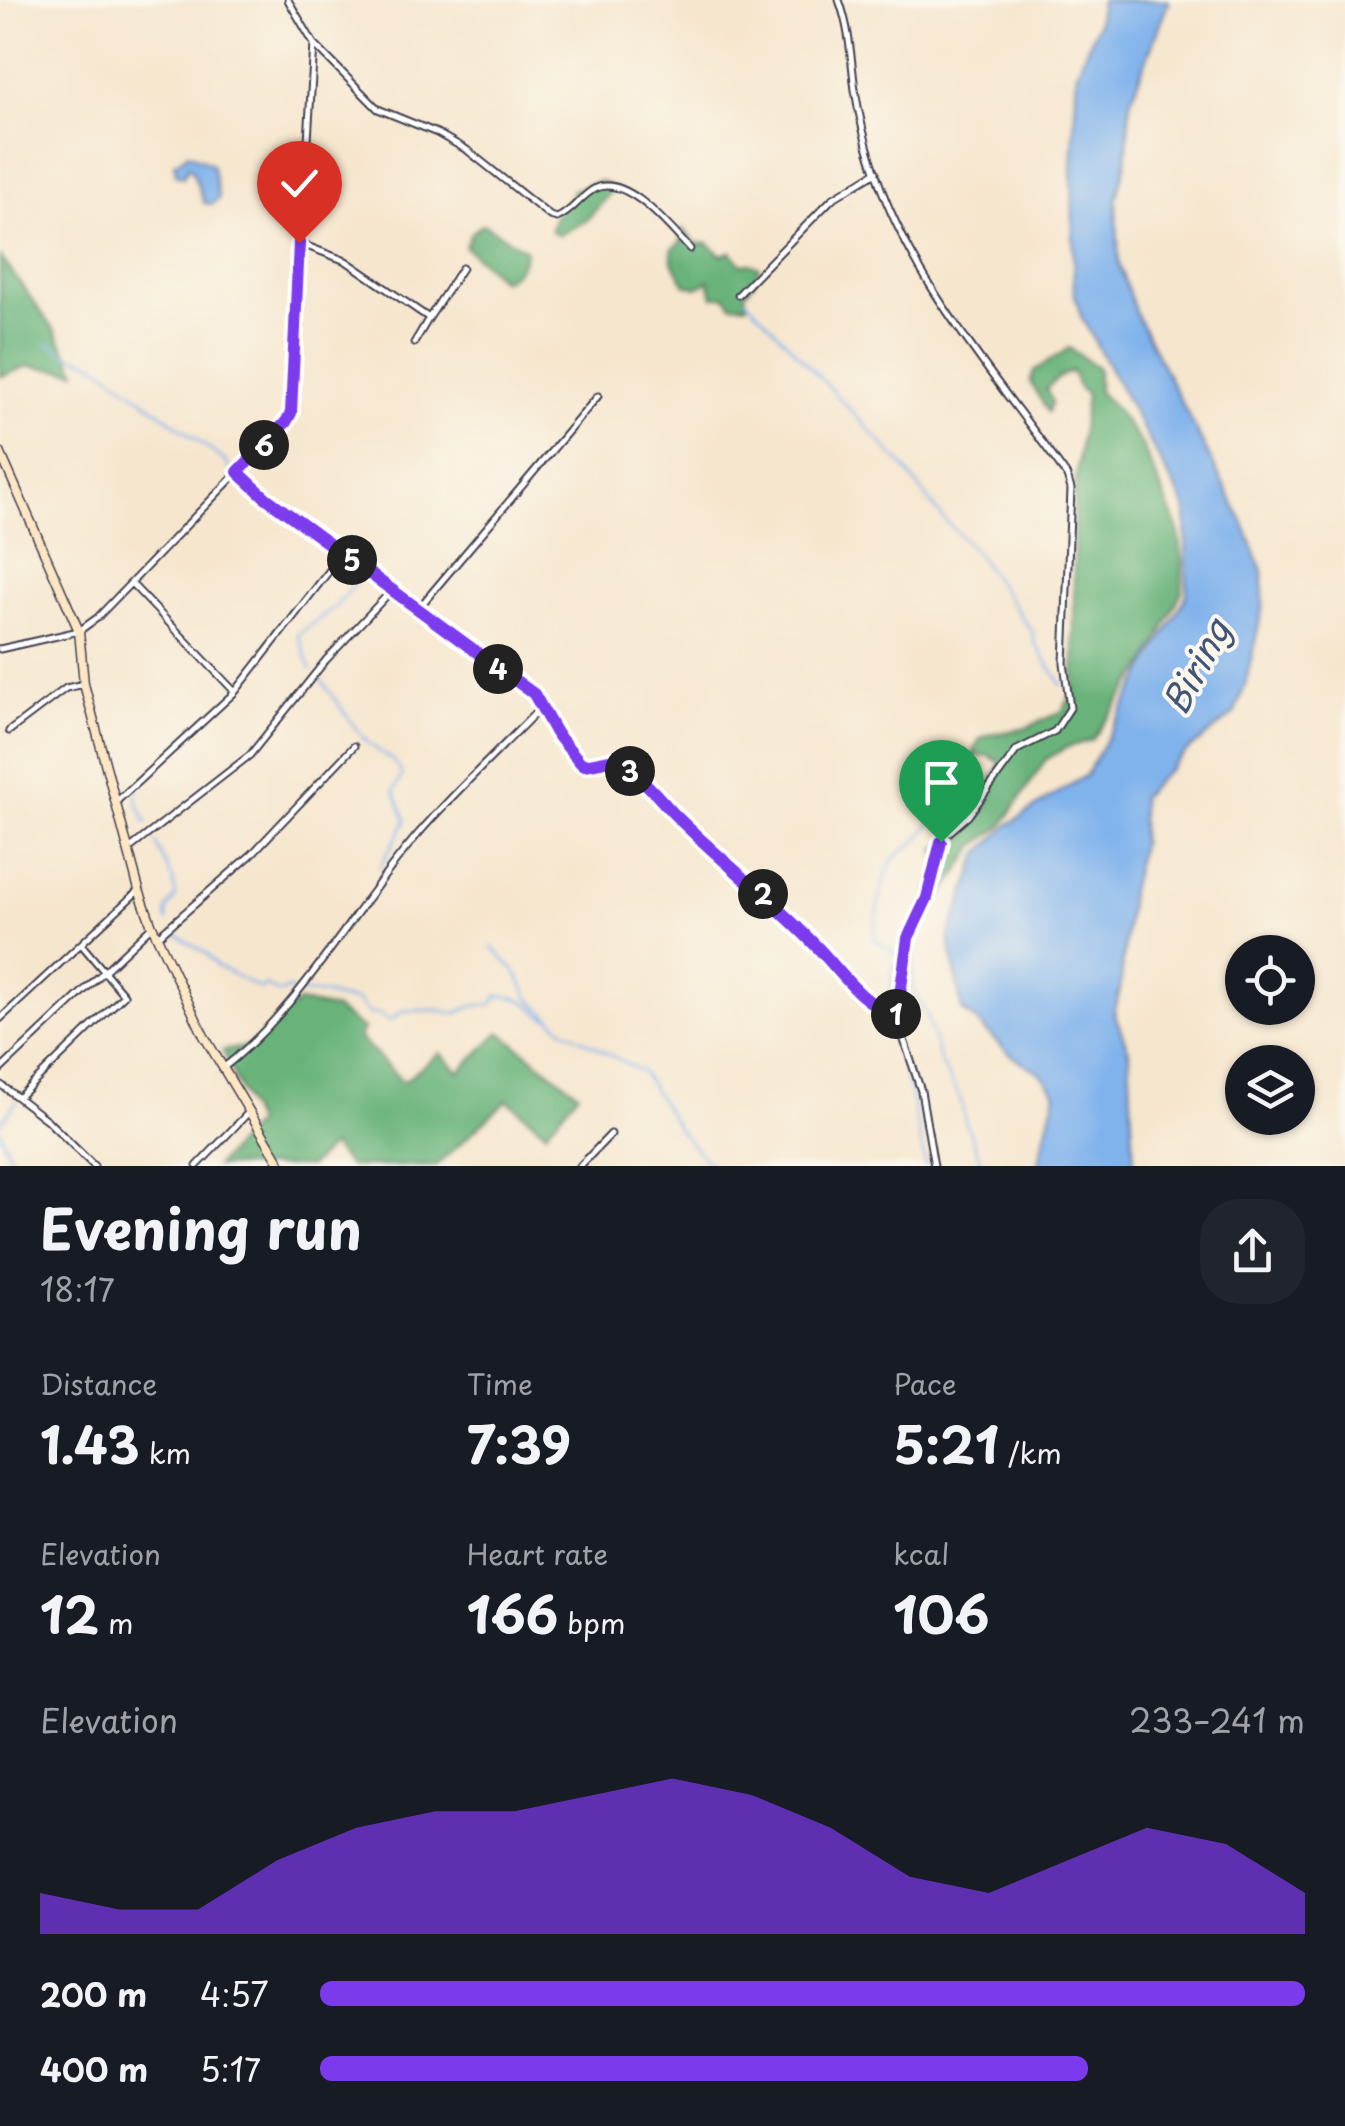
<!DOCTYPE html>
<html lang="en">
<head>
<meta charset="utf-8">
<style>
  :root { --surface:#171b24; --page:#20242c; --text:#f1f3f6; --muted:#9ea1a6; --accent:#7c3aed }
  body { margin:0; font-family:"Playpen Sans",sans-serif; background:var(--page); color:var(--text); height:100vh; display:flex; flex-direction:column; font-size:38px; white-space:nowrap }
  * { box-sizing:border-box; margin:0 }
  p { font-size:32px; color:var(--muted) }
  .icon { flex:none; width:55px; height:55px; fill:none; stroke:currentColor; stroke-width:2; stroke-linecap:round; stroke-linejoin:round }
  .map { position:relative; height:1166px; overflow:hidden }
  .drawer { display:flex; flex-direction:column; background:var(--surface); flex:1 }
  .drawer>* { flex:none }
  .fabs { position:absolute; left:1225px; top:935px; display:grid; gap:20px }
  .fabs a { display:grid; place-items:center; width:90px; height:90px; border-radius:50%; background:var(--surface); box-shadow:0 2px 8px #0004; font-size:50px }
  .pin { position:absolute; display:grid; place-items:center; width:85px; height:85px; color:#fff; margin:-102px -42px; border-radius:50% 50% 50% 0; rotate:-45deg; box-shadow:0 0 10px #0007 }
  .pin .icon { rotate:45deg }
  .km { position:absolute; width:50px; height:50px; margin:-25px; border-radius:50%; background:#222; color:#fff; font-size:28px; line-height:50px; text-align:center }
  .round { display:grid; place-items:center; flex:none; width:105px; height:105px; border-radius:40px; background:var(--page) }
  .headline { display:flex; align-items:center; justify-content:space-between; height:170px; padding:0 40px }
  h1 { font-size:55px; font-weight:700; line-height:75px }
  .metrics { display:grid; grid-template-columns:repeat(3,1fr); gap:15px; height:170px; padding:10px 40px }
  .metrics div { display:grid; align-content:center }
  .metrics b { font-size:50px; font-weight:700 }
  .metrics small { font-size:28px; font-weight:400 }
  .metrics p { font-size:28px }
  .chart { height:280px; padding:20px 40px }
  .chart p { display:flex; justify-content:space-between }
  .chart svg { width:100%; height:180px; margin-top:10px; fill:var(--accent); opacity:.7 }
  ul { padding:0 40px; list-style:none; font-size:32px }
  li { display:grid; grid-template-columns:160px 120px 1fr; align-items:center; height:75px }
  li i { height:25px; border-radius:12px; background:var(--accent) }
  .map>svg:first-child { display:block }
</style>
</head>
<body>
<div class="map">
<svg width="1345" height="1166" viewBox="0 0 1345 1166">
  <rect width="100%" height="100%" fill="#fbf7ec"/>
  <filter id="ink" filterUnits="userSpaceOnUse"><feTurbulence type="fractalNoise" baseFrequency=".01" numOctaves="2"/><feDisplacementMap in="SourceGraphic" scale="20" xChannelSelector="R" yChannelSelector="G"/><feConvolveMatrix kernelMatrix="1 2 1 2 8 2 1 2 1" color-interpolation-filters="sRGB"/></filter>
  <filter id="wash" filterUnits="userSpaceOnUse"><feTurbulence type="fractalNoise" baseFrequency=".0048" numOctaves="4" result="noise"/><feDisplacementMap in="SourceGraphic" scale="40" xChannelSelector="R" yChannelSelector="G"/><feGaussianBlur stdDeviation="2.25" result="paint"/><feColorMatrix in="noise" values="0 0 0 0 0 0 0 0 0 0 0 0 0 0 0 0 0 1.4 0 .05"/><feComposite in="paint" operator="in"/></filter>
  <g filter="url(#wash)">
    <rect width="100%" height="100%" fill="#f6e6ce"/>
    <!-- forest -->
    <path fill="#69b37a" stroke="#466a5a" stroke-width="2.5" d="M601 181 614 188 587 220 559 235 551 231C553 209 569 208 573 190Z
      M483 224 526 250C523 265 516 275 502 280L465 247 471 233Z
      M683 229 697 244 708 243 721 255 731 252 741 264 750 263 759 267 753 284 745 293 747 305 731 304 726 296 713 297 709 281 697 288 686 285 672 262V249L680 243Z
      M0 256 55 331 77 372 28 366 0 377Z
      M1069 348 1098 368V392L1112 404 1142 445 1178 528 1183 561 1182 591 1148 661 1092 740 1068 747 1046 759 1002 826 976 845 934 908 925 904 939 866 936 850C946 838 956 832 967 822 982 808 990 781 1001 763L987 755 972 757 979 740 989 735 1026 728 1063 711 1074 690V498L1086 394 1078 387 1072 371 1059 377 1046 389 1052 402 1048 412 1030 382 1034 371Z
      M298 1002 335 1009 363 1029 359 1037 403 1082 440 1053 459 1072 500 1032 578 1093 546 1132 507 1100 436 1166H349L331 1146 310 1166H216L255 1124 223 1051 251 1046Z"/>
    <!-- water -->
    <path fill="#80b2ec" stroke="#516a94" stroke-width="2.5" d="M1101 0H1169L1130 102 1126 163 1116 200 1119 265 1136 314 1245 526 1263 574V606L1245 686 1234 714 1185 753 1141 797V844L1130 891 1120 990 1114 1012 1129 1052 1134 1166H1038L1056 1094C1037 1063 1033 1072 1009 1053 991 1039 984 1025 962 1010L949 937 979 854 1008 825 1086 775 1187 595 1186 508 1081 316 1074 292 1072 168 1077 71 1097 25Z
      M189 153 212 165 219 198 212 204 204 203 192 170 188 167 183 177 177 175 174 164Z"/>
    <g fill="none" stroke-linecap="round" stroke-linejoin="round">
      <!-- stream -->
      <path stroke="#80b2ec" stroke-width="2.5" d="M746 299 903 466 941 516 974 550 1033 633 1034 642 1062 685
        M47 343 66 354 96 364 226 462 232 473
        M238 481 336 552
        M364 574 387 591
        M311 669 298 635 335 607 364 573 345 559
        M321 680C336 699 348 720 364 738 376 754 395 754 402 776L394 790 406 821 380 867
        M137 786V801L147 823
        M156 843 173 880 176 896 167 910V921
        M949 847 940 865 933 899 915 937 912 988 927 1015 940 1062 961 1100 965 1121 983 1166
        M173 932 207 954 217 966 261 989 266 985 278 993 290 989C302 996 310 991 323 994 336 997 342 1001 356 1000L369 1014H381L388 1020 394 1019 402 1011 439 1010 455 1014 473 1006 492 1004 497 996C520 995 528 1003 544 1017H552
        M492 947 516 972 530 999 563 1029 642 1072 680 1131 711 1166
        M887 1007 896 954 874 939C878 914 879 886 891 863 898 850 912 848 920 838 937 814 951 790 965 764
        M885 1015 910 1091 926 1166
        M0 1124 17 1101
        M0 1131 10 1156 9 1166"/>
    </g>
  </g>
  <g filter="url(#ink)">
    <g fill="none" stroke-linecap="round" stroke-linejoin="round">
      <!-- street casing -->
      <g stroke="#423f51" stroke-width="9">
        <path id="street" d="M839 0C850 30 851 59 855 90 859 115 865 141 873 165 908 278 999 381 1067 476L1071 489 1064 663 1070 708 1055 731 1017 750 968 816 946 835 935 863 927 898 908 938 898 997 897 1019 921 1091 934 1166
          M314 44 378 109 437 133 467 150 550 216 557 218C573 211 580 197 594 189 626 172 671 229 690 249
          M299 243 346 261 429 318 462 268
          M738 295 832 199 876 172
          M414 343 429 318
          M238 472 265 497 314 529 533 694 556 733 580 762 585 765 610 760C639 771 654 793 675 814 720 860 772 899 816 945 840 970 862 1006 897 1015
          M131 583 235 692
          M418 609 598 396
          M0 649 79 631 97 618 286 422 291 413 314 44 288 0
          M9 731 66 688 84 684
          M117 801 235 692 343 553
          M129 849 250 755 326 660 392 590
          M157 937 251 855 354 746
          M0 1019 139 890
          M223 1068C300 1009 355 906 419 833 457 789 501 749 541 707
          M0 1070 152 926
          M0 1084 47 1120 94 1166
          M19 1097 124 995 81 944
          M197 1166 249 1112
          M580 1166 611 1134"/>
      </g>
      <!-- secondary casing -->
      <g stroke="#423f51" stroke-width="11">
        <path id="secondary" d="M0 452 79 631 84 684 139 890 152 926 204 1036 282 1166"/>
      </g>
      <!-- street -->
      <use href="#street" stroke="#fff" stroke-width="5"/>
      <!-- secondary -->
      <use href="#secondary" stroke="#fce6c4" stroke-width="8"/>
    </g>
  </g>
  <g fill="none" stroke-linecap="round" stroke-linejoin="round" filter="url(#ink)">
    <!-- route casing -->
    <g stroke="#fff" stroke-width="20">
      <path id="route" d="M299 243 291 413 286 422 238 472 265 497 534 694 556 733 580 762 585 765 610 760C639 771 654 793 674 814 720 860 771 899 816 946 840 970 862 1006 897 1015L908 938 927 898 941 842"/>
    </g>
    <!-- route -->
    <use href="#route" stroke="#7c3aed" stroke-width="12"/>
  </g>
  <g text-anchor="middle" dominant-baseline="central" stroke-width="8" stroke-linejoin="round" paint-order="stroke">
    <!-- water labels -->
    <g font-size="35" font-style="italic" fill="#435479" stroke="#fbf7ec">
      <text transform="translate(1195 666) rotate(-62)">Biring</text>
    </g>
  </g>
</svg>
<div class="fabs">
<a><svg class="icon" aria-label="locate" viewBox="0 0 24 24"><circle cx="12" cy="12" r="6"/><path d="M12 2v4M12 18v4M2 12h4M18 12h4"/></svg></a>
<a><svg class="icon" aria-label="layers" viewBox="0 0 24 24"><path d="M12 4l9 5-9 5-9-5zM3 14l9 5 9-5"/></svg></a>
</div>
<div class="pin" style="left:941px;top:842px;background:#1e9e55"><svg class="icon" aria-label="arrive" viewBox="0 0 24 24"><path d="M6 21V4h12l-3 4 3 4H6"/></svg></div>
<div class="pin" style="left:299px;top:243px;background:#d93025"><svg class="icon" aria-label="check" viewBox="0 0 24 24"><path d="M5 12l5 5 9-10"/></svg></div>
<b class="km" style="left:896px;top:1014px">1</b>
<b class="km" style="left:763px;top:894px">2</b>
<b class="km" style="left:630px;top:771px">3</b>
<b class="km" style="left:498px;top:669px">4</b>
<b class="km" style="left:352px;top:560px">5</b>
<b class="km" style="left:264px;top:445px">6</b>
</div>
<section class="drawer">
<div class="headline"><div><h1>Evening run</h1><p>18:17</p></div><a class="round"><svg class="icon" aria-label="share" viewBox="0 0 24 24"><path d="M12 15V3M7 8l5-5 5 5M5 13v7h14v-7"/></svg></a></div>
<div class="metrics">
<div><p>Distance</p><b>1.43<small> km</small></b></div>
<div><p>Time</p><b>7:39</b></div>
<div><p>Pace</p><b>5:21<small> /km</small></b></div>
</div>
<div class="metrics">
<div><p>Elevation</p><b>12<small> m</small></b></div>
<div><p>Heart rate</p><b>166<small> bpm</small></b></div>
<div><p>kcal</p><b>106</b></div>
</div>
<div class="chart"><p><span>Elevation</span>233–241 m</p>
<svg viewBox="0 0 160 44" preserveAspectRatio="none"><path d="M0 44V34L10 38L20 38L30 26L40 18L50 14L60 14L70 10L80 6L90 10L100 18L110 30L120 34L130 26L140 18L150 22L160 34V44z"/></svg>
</div>
<ul>
<li><b>200 m</b>4:57<i style="width:100%"></i></li>
<li><b>400 m</b>5:17<i style="width:78%"></i></li>
</ul>
</section>
</body>
</html>
